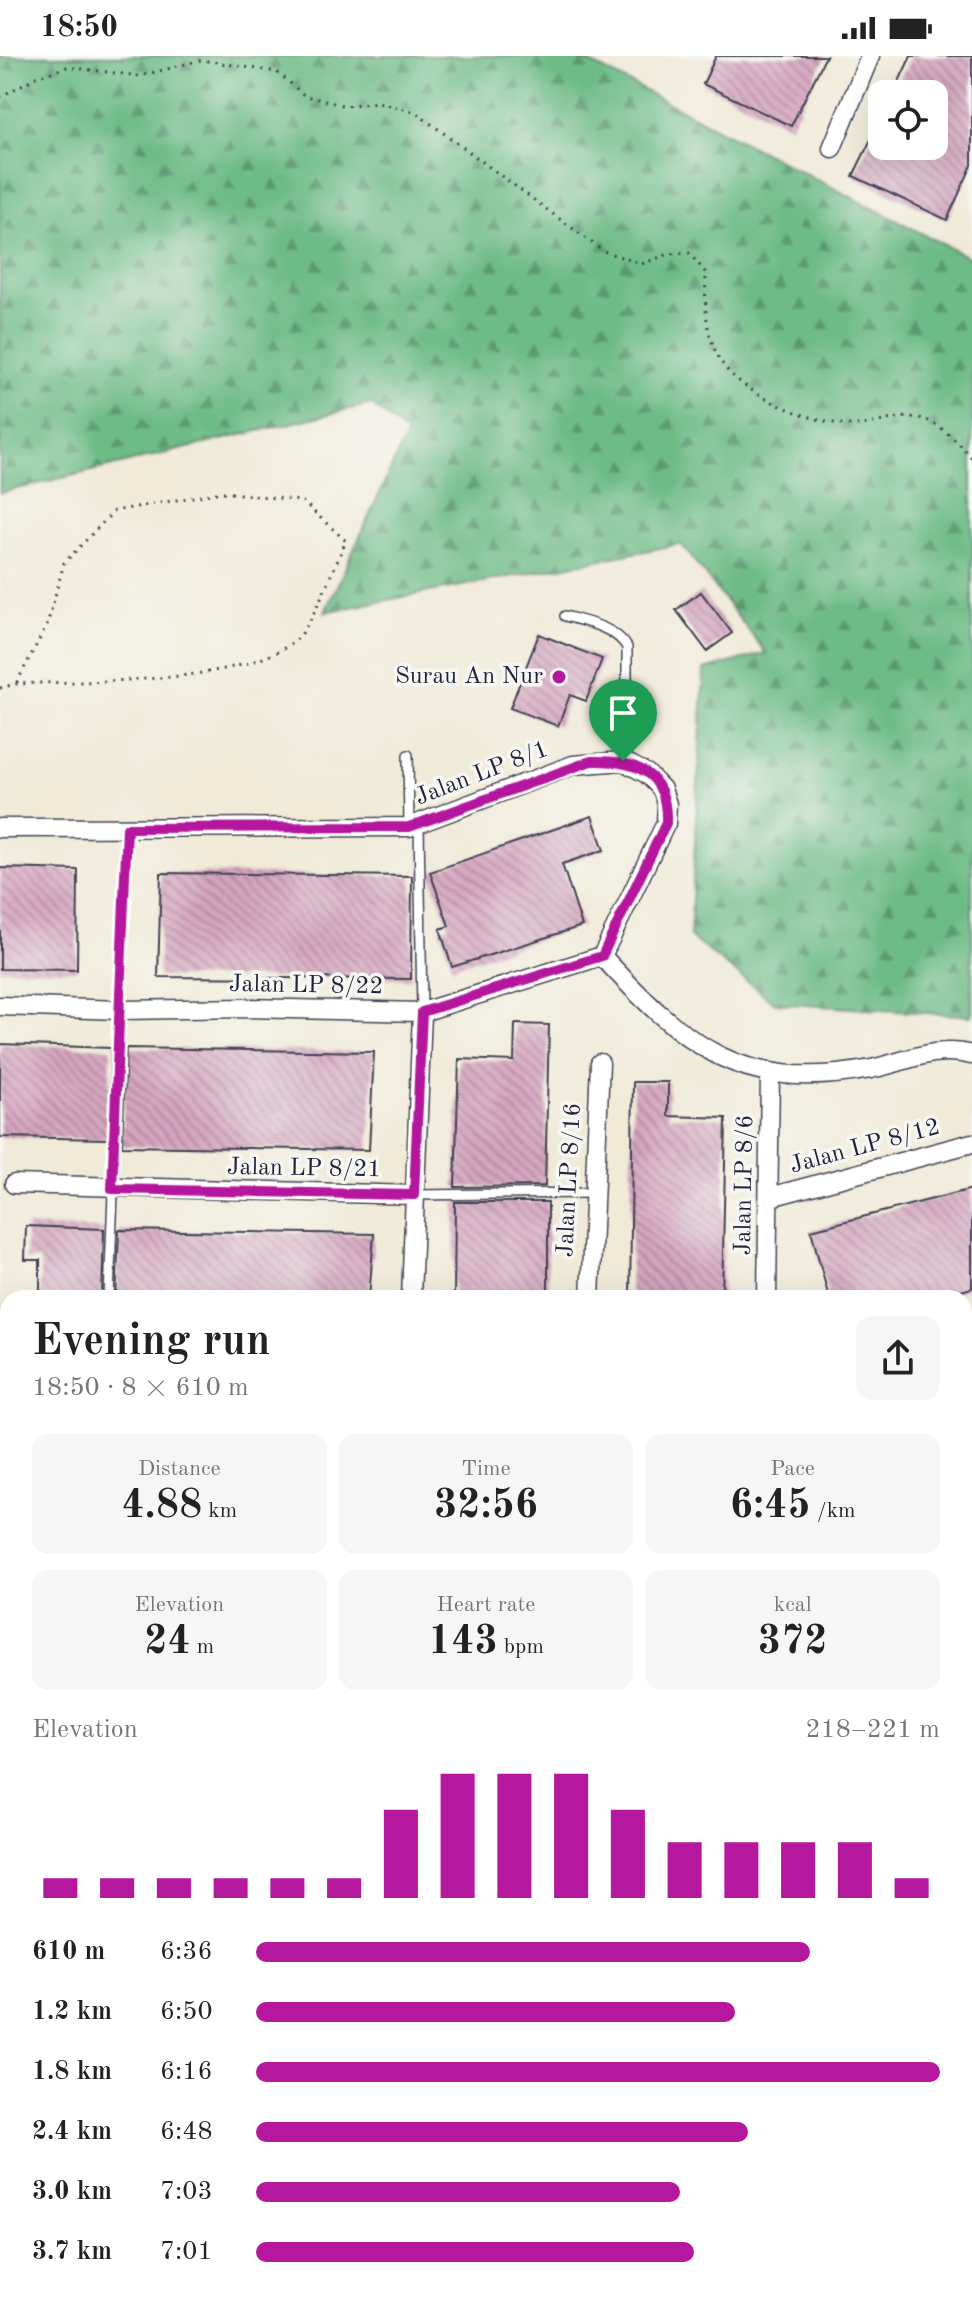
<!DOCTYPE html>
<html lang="en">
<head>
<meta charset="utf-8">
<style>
  :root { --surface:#fff; --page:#f6f6f6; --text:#222; --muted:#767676; --accent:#b5179e }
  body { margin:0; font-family:"Old Standard TT",serif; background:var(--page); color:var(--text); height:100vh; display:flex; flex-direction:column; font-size:30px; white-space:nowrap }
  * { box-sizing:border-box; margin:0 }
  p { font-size:26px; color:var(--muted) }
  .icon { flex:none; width:44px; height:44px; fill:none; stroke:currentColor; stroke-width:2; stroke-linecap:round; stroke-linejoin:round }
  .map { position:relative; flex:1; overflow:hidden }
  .panel { position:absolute; left:0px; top:1234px; width:972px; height:1008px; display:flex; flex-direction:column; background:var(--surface); border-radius:24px 24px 0 0; box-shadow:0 8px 32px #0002 }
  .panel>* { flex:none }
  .fabs { position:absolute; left:868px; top:24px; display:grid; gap:16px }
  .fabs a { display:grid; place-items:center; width:80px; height:80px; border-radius:16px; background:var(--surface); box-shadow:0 8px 32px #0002; font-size:40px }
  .pin { position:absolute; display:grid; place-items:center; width:68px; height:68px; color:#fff; margin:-82px -34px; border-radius:50% 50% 50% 0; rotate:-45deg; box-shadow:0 0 8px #0007 }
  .pin .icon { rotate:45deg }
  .round { display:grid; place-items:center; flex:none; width:84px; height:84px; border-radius:16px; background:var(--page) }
  .overview { display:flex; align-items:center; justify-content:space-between; height:136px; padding:0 32px }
  h1 { font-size:44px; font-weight:600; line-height:60px }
  .stats { display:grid; grid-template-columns:repeat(3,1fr); gap:12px; height:136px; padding:8px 32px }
  .stats div { display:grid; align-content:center; border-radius:16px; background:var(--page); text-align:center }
  .stats b { font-size:40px; font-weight:600 }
  .stats small { font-size:22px; font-weight:400 }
  .stats p { font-size:22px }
  .chart { height:224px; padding:16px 32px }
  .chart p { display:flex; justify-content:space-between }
  .chart svg { width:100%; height:144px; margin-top:8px; stroke:var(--accent); stroke-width:6 }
  ul { padding:0 32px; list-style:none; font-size:26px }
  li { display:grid; grid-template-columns:128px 96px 1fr; align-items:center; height:60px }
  li i { height:20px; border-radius:10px; background:var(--accent) }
  .status { display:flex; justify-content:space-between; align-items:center; height:56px; padding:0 40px; background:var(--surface); direction:ltr }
  .status svg { height:22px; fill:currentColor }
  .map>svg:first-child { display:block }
</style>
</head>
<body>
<div class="status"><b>18:50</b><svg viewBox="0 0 49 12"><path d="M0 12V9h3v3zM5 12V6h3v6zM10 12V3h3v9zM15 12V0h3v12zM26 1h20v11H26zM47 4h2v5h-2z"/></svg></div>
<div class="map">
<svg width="972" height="2242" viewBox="0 0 972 2242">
  <defs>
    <pattern id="forest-firs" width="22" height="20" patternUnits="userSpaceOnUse" patternTransform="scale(2)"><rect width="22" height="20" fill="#6ebc85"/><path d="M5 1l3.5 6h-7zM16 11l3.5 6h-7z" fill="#5a986e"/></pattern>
    <pattern id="building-back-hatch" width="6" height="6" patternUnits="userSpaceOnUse" patternTransform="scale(2)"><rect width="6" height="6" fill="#d4a4be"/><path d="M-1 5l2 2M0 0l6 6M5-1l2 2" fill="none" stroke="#ac859c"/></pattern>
  </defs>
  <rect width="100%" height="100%" fill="#f6f6f2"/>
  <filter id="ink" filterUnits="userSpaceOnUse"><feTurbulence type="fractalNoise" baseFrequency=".0125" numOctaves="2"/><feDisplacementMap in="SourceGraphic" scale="16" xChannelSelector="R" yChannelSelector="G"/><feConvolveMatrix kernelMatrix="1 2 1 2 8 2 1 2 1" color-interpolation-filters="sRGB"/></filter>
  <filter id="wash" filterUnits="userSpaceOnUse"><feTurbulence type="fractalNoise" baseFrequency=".006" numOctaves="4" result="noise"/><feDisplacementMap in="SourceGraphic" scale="32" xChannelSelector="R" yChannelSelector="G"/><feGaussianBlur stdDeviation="1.8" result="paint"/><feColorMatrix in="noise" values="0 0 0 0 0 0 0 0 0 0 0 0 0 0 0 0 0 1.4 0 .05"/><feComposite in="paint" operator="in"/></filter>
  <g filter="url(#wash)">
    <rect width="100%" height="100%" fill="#f0ead7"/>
    <!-- forest -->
    <path fill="url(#forest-firs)" stroke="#486f60" stroke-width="2" d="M0 0H577L972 203V960L775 947 690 881 704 614 766 597 681 488 325 556 407 378 371 348 0 437Z"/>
    <g id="blocks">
      <!-- building -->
      <path fill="url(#building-back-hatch)" d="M716 0H826L791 70 703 28Z
        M911 0H972V109L947 164 853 120 882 61V90H934V38H893Z
        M701 536 732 577 707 595 676 554Z
        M539 578 602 603 586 645 570 639 558 670 510 652Z
        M592 760 604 794 562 808 582 870 452 911 440 873 449 870 430 816Z
        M0 812 78 814 77 914 0 913Z
        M161 817 412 820 411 923 158 921Z
        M515 968 549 969 545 1130 455 1131 459 1003 514 1005Z
        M0 988 111 992 108 1083 0 1081Z
        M126 992 374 996 369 1094 122 1090Z
        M633 1026H668V1060L726 1062 722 1242H630Z
        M972 1133V1232L935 1242H829L811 1174Z
        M455 1146H548V1242H454Z
        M26 1170 104 1173 102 1242H40V1204H25Z
        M119 1174 374 1178 369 1242H116Z"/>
    </g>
  </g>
  <g filter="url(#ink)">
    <use href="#blocks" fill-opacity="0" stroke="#414052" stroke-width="2"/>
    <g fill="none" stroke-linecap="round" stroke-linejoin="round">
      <!-- lane casing -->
      <g stroke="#414052" stroke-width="12">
        <path id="lane" d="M565 560C586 566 615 571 627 591V672L623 705
          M408 699 409 771
          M419 769 422 956
          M414 1139 593 1137
          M109 1242 127 772
          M964 1346 972 1375
          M420 2242H434"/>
      </g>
      <!-- street casing -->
      <g stroke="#414052" stroke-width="21">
        <path id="street" d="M832 92 870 0
          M0 772 409 771 573 709 623 705 647 718 662 733 667 748 666 767 602 900C687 992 741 1037 871 1013 906 1006 935 989 972 999
          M0 950 121 954 247 952 422 956 602 900
          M14 1128 414 1139
          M770 1141 972 1087
          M411 1242 422 956
          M590 1242 600 1007
          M767 1242 770 1017
          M964 1282 972 1280
          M964 1461 972 1458
          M964 1645 972 1643
          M964 1835 972 1831
          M549 2234 554 2242
          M802 2234 806 2242
          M690 2242 704 2234"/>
      </g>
      <!-- secondary casing -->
      <g stroke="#414052" stroke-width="29">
        <path id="secondary" d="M0 1595 8 1591
          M0 1624 8 1627
          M0 1659 8 1682
          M0 1923 6 2015 0 2168
          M964 1934 972 1929
          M964 2031 972 2020
          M964 2222 972 2242
          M911 2234 914 2242
          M50 2242 51 2234"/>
      </g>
      <!-- path -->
      <path stroke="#414052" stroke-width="3" stroke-dasharray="2 6" stroke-linecap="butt" d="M0 41 36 21 67 11 140 20 201 4 277 16 305 40 346 50 378 46 415 56 603 195 642 208 669 198 689 197 706 217C705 249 704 279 722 307 743 340 820 371 858 369 882 368 907 354 931 366 947 374 961 390 972 403
        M0 632 16 628C87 624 242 630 297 583 310 573 337 504 346 485L302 445 222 436 114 455 64 507 47 569 16 628"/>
      <!-- lane -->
      <use href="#lane" stroke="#fff" stroke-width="9"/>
      <!-- street -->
      <use href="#street" stroke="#fff" stroke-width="18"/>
      <!-- secondary -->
      <use href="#secondary" stroke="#f9e7c3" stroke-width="26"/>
    </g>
  </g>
  <g fill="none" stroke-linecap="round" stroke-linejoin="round" filter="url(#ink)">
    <!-- route casing -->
    <g stroke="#fff" stroke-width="16">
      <path id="route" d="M591 705C636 704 668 716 666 767L602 900 422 956 414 1139 112 1133 127 772 409 771Z"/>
    </g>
    <!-- route -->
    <use href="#route" stroke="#b5179e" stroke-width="10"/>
  </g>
  <!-- markers -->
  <circle fill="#b5179e" stroke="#f6f6f2" stroke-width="3" cx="559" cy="621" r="8"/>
  <g text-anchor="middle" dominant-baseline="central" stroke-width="7" stroke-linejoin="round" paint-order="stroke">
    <!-- poi labels -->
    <g font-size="24" fill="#22223b" stroke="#f6f6f2" text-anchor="end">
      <text x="543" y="621">Surau An Nur</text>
    </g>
    <!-- street labels -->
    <g font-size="24" fill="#22223b" stroke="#f6f6f2">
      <text transform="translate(482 718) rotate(-21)">Jalan LP 8/1</text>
      <text transform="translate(306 930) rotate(1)">Jalan LP 8/22</text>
      <text transform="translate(865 1091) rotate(-15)">Jalan LP 8/12</text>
      <text transform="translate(304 1113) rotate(1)">Jalan LP 8/21</text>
      <text transform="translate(570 1124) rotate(-87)">Jalan LP 8/16</text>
      <text transform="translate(745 1129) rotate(-89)">Jalan LP 8/6</text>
    </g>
  </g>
</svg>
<div class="fabs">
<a><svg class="icon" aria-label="locate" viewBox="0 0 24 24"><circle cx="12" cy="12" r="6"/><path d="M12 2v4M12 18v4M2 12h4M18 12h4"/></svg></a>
</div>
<div class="pin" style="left:623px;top:705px;background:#1e9e55"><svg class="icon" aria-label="arrive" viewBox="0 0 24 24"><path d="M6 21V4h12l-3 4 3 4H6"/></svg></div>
<section class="panel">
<div class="overview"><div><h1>Evening run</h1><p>18:50 · 8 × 610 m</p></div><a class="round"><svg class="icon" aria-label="share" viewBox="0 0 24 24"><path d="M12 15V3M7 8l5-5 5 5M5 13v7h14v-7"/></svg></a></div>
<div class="stats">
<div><p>Distance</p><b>4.88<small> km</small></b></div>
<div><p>Time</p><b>32:56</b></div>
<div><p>Pace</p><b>6:45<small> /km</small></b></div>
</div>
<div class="stats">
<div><p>Elevation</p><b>24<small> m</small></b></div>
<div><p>Heart rate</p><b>143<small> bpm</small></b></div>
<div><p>kcal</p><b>372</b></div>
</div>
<div class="chart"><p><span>Elevation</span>218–221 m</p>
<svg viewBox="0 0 160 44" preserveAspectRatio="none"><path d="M5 44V38M15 44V38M25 44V38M35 44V38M45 44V38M55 44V38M65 44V17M75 44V6M85 44V6M95 44V6M105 44V17M115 44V27M125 44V27M135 44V27M145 44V27M155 44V38"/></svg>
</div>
<ul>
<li><b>610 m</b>6:36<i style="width:81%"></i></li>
<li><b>1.2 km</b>6:50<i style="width:70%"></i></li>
<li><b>1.8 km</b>6:16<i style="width:100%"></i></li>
<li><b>2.4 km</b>6:48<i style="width:72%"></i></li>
<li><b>3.0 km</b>7:03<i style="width:62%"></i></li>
<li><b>3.7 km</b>7:01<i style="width:64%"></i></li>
</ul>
</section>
</div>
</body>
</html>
